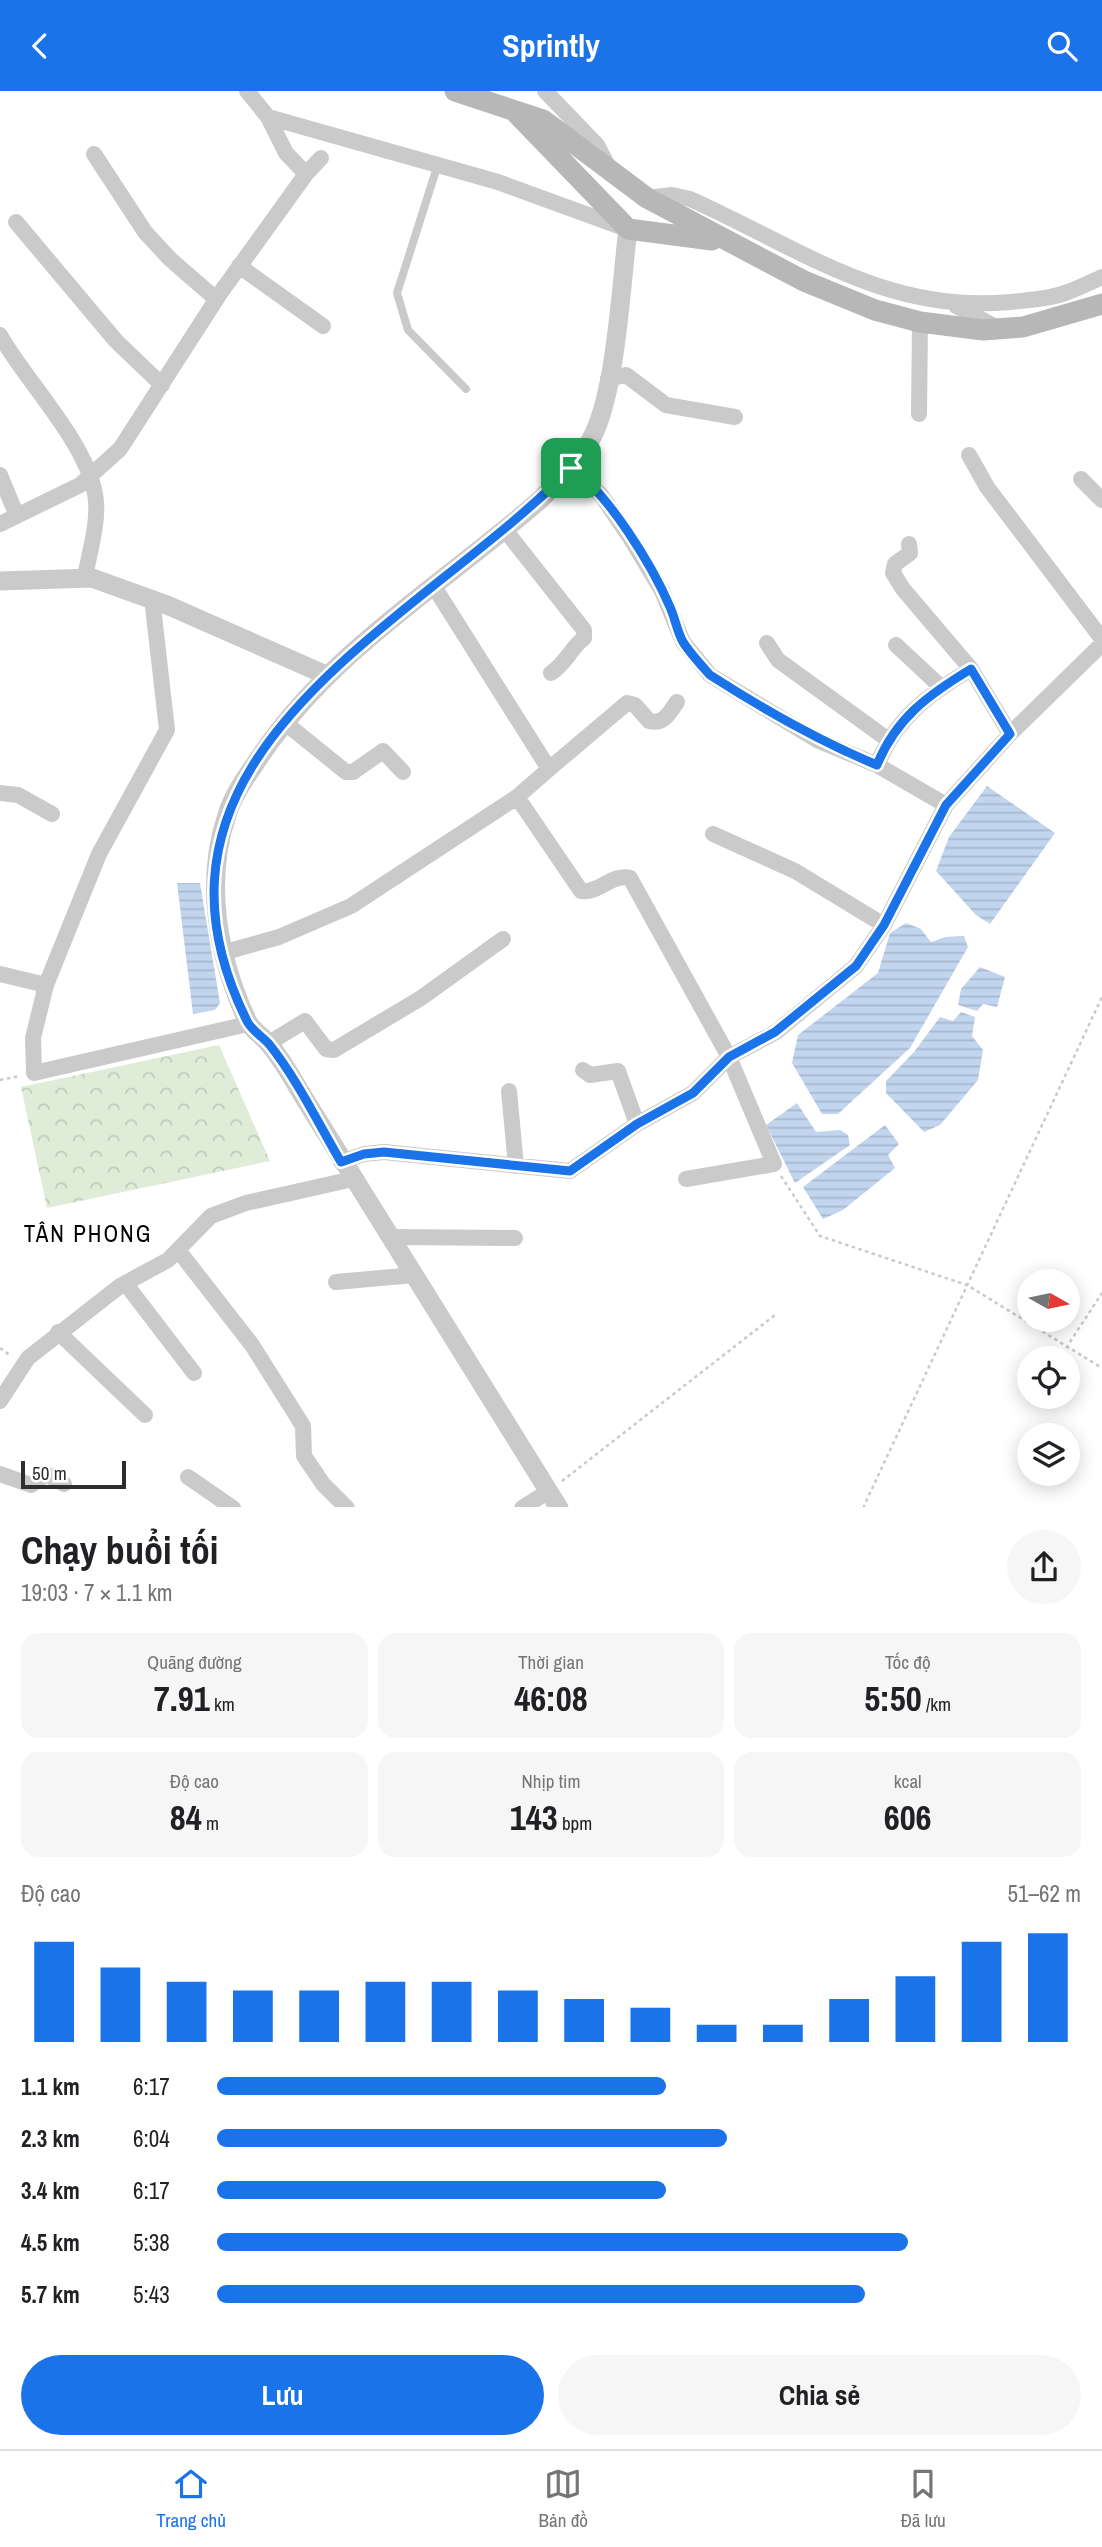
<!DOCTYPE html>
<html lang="vi">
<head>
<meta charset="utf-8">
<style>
  :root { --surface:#fff; --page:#f6f6f6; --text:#202124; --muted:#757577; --line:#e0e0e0; --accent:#1a73e8 }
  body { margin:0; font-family:"Archivo Narrow",sans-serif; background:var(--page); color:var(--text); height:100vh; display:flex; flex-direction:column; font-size:26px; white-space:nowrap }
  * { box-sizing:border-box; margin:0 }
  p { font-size:23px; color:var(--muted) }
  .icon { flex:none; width:38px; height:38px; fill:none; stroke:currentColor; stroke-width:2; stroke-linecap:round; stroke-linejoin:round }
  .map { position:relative; height:1416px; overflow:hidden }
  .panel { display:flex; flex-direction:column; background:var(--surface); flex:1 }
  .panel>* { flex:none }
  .needle { width:46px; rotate:99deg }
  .tools { position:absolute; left:1017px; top:1178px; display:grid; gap:14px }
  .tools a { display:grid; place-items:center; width:63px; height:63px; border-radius:50%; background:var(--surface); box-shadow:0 4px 18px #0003; font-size:35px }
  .scale { position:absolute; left:21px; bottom:18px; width:105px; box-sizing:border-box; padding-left:7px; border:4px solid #2d2d2d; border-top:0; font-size:19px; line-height:24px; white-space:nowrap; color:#2d2d2d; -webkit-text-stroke:5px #fff; paint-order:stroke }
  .pin { position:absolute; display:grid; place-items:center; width:60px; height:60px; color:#fff; margin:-30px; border-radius:14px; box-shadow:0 4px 10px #0006 }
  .round { display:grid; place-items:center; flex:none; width:74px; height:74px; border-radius:37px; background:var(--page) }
  .head { display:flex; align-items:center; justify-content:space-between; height:119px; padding:0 21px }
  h1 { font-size:38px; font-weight:700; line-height:52px }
  .metrics { display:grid; grid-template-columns:repeat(3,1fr); gap:10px; height:119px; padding:7px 21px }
  .metrics div { display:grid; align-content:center; border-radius:18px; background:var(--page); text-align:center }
  .metrics b { font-size:35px; font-weight:700 }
  .metrics small { font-size:19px; font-weight:400 }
  .metrics p { font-size:19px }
  .chart { height:196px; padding:14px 21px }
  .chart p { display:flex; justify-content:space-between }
  .chart svg { width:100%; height:126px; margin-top:7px; stroke:var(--accent); stroke-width:6 }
  .cta { display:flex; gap:14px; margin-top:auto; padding:14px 21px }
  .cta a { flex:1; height:80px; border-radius:42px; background:var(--accent); color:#fff; font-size:28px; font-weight:700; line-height:80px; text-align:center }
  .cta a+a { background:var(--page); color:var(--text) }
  ul { padding:0 21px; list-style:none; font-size:23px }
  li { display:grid; grid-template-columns:112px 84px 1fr; align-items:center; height:52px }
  li i { height:18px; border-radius:9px; background:var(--accent) }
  header { display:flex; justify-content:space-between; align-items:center; height:91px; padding:0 21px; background:var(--accent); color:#fff; font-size:32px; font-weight:700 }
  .dock { display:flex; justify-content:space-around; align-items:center; height:98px; border-top:2px solid var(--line); background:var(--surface); font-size:19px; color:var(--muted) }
  .dock a { display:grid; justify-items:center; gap:4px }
  .dock .active { color:var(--accent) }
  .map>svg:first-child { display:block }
</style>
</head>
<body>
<header><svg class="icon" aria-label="back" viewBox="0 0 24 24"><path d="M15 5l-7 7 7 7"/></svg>Sprintly<svg class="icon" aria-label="search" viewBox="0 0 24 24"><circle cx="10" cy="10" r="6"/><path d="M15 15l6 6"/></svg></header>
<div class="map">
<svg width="1102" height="1417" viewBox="0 0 1102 1417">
  <defs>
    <pattern id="park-crowns" width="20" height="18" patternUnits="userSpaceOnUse" patternTransform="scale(1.75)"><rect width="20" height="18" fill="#dfecd8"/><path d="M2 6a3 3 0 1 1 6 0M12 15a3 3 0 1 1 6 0" fill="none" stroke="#c0cbba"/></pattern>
    <pattern id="water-rules" width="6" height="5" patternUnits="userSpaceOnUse" patternTransform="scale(1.75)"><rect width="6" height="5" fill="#c2d5ee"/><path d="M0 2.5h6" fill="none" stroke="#a7b7cc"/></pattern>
  </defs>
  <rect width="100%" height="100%" fill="#fff"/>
  <!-- park -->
  <path fill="url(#park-crowns)" d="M219 954 270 1070 47 1117 21 996Z"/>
  <!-- water -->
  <path fill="url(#water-rules)" d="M987 695 1055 742 990 833 976 824 936 780 949 746Z
    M177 792H200L220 912 215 919 193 923Z
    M906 832 921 838 931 851 945 846 964 845 968 856 910 957 838 1023H822L792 972 798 944 878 882 890 842Z
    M980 876 1005 886 997 916 983 913 977 920 958 914 961 898Z
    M961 921 975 926 972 945 983 959 978 989 940 1034 924 1041 886 1002V990L914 961 940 926 953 930Z
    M797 1012 816 1041 840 1039 848 1044 850 1054 795 1092 766 1034Z
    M885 1034 899 1053 888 1064 895 1077 843 1119 823 1128 803 1096Z"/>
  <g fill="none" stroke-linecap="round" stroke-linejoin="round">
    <!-- path -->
    <path stroke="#cacaca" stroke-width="2.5" stroke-dasharray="3.5 3.5" stroke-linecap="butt" d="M0 989 20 985
      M781 1085 820 1145 967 1194 1102 1277
      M0 1257 11 1265
      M1066 1257 1102 1202
      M562 1390 775 1224
      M863 1417 1102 906"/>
    <!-- service -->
    <path stroke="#cacaca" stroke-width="8" d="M438 73 397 202 408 239 466 298"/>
    <!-- minor -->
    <path stroke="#cacaca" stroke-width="16" d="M247 0 268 26 498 91 624 137
      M545 0 597 54 609 77
      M94 63 145 141 170 168 216 208
      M306 83 321 67
      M647 107 672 104 690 108C798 156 885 223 1010 211 1029 209 1050 208 1068 201 1079 197 1091 191 1102 186
      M16 131 116 250 162 294
      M239 175 323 235
      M956 215 1000 238
      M0 244C26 291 93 358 96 411 98 434 89 463 85 486
      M608 288 626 284 666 314 735 326
      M919 323 920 231
      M969 364 987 396 1102 548
      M571 377 601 404 629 445 662 500 683 551 710 584 817 649 877 674 946 714
      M0 384 17 425
      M1081 388 1102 409
      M0 433 80 394 120 358 221 201 306 83 286 62 268 26
      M505 439 584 539V547C570 558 567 571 551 582
      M909 453 910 462 895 473 893 482 903 498 971 578 1010 643
      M152 507 167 639 99 763 46 894 33 947 34 982 248 933
      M767 552 778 569 887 648
      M896 554 941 596
      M284 631 346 681H353L383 660 403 681
      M877 674C896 627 928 604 971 578
      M549 678 627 612 635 614 649 630C664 634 669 622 677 611
      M0 702 18 704 52 723
      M517 706 581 800C598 803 613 782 630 787L729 966 774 1073 686 1088
      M713 743 795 780 884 834
      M222 862 279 846 351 815 517 706 549 678 433 494
      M0 883 46 894
      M269 952 305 930 326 958 334 959 421 907 503 848
      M583 979 590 984 618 980 637 1033
      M509 1000 516 1075
      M341 1071 364 1063 384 1061 570 1080 637 1033 693 1002 729 966 776 941 856 875 884 834 946 714 1010 643 1102 553
      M392 1146 515 1147
      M178 1159 252 1254 303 1335 304 1365 323 1393 347 1417
      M336 1191 414 1184
      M125 1192 194 1282
      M58 1241 145 1324
      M0 1310 28 1267 120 1195 168 1169 211 1125 246 1112 353 1088
      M0 1383 31 1394 46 1383 64 1393
      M188 1386 233 1417
      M522 1417 549 1400"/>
    <!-- tertiary -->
    <path stroke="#cacaca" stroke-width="19" d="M0 490 92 487 167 514 326 584
      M559 1417 306 1010C294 991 283 969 268 952 262 944 251 939 247 929 218 866 204 792 227 724 233 703 249 682 261 664 335 556 444 493 541 408 558 390 577 372 590 350 616 306 621 193 628 138"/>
    <!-- secondary -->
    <path stroke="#b7b7b7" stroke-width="21" d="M455 0 543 29 647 107 804 190 875 219 920 231 983 239 1023 236 1102 213
      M517 23 628 138 712 149"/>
  </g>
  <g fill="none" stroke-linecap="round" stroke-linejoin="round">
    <!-- route casing -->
    <g stroke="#fff" stroke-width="14">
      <path id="route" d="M571 377C608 402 652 474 670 516 675 527 677 540 683 551 690 562 701 574 710 584 766 620 817 649 877 674 896 627 928 604 971 578L1010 643 946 714 884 834 856 875 775 941 729 966 693 1002 637 1033 570 1080 384 1061 364 1063 341 1071C318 1032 297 988 269 953 262 945 251 939 247 930 113 660 421 532 571 377Z"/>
    </g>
    <!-- route -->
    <use href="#route" stroke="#1a73e8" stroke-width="9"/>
  </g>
  <g text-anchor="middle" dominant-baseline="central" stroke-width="7" stroke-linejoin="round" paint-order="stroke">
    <!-- quarter labels -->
    <g font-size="23" letter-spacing="2" fill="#000" stroke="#fff">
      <text x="88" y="1142">TÂN PHONG</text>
    </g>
  </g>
</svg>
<div class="tools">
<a><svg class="needle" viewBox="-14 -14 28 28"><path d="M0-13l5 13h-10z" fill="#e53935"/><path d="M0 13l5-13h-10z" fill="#757577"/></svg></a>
<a><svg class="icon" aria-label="locate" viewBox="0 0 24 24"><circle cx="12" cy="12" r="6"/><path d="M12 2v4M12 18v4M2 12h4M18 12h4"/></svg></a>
<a><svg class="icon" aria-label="layers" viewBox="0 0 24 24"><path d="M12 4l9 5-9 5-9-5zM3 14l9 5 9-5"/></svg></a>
</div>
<div class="scale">50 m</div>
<div class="pin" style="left:571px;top:377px;background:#1e9e55"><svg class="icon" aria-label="arrive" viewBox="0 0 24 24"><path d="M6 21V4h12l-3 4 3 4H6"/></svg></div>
</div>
<section class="panel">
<div class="head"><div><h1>Chạy buổi tối</h1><p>19:03 · 7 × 1.1 km</p></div><a class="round"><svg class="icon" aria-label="share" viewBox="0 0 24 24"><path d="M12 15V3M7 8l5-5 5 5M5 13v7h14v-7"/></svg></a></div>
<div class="metrics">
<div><p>Quãng đường</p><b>7.91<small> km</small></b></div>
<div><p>Thời gian</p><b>46:08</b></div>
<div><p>Tốc độ</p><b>5:50<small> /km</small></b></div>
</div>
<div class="metrics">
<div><p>Độ cao</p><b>84<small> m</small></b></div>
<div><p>Nhịp tim</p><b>143<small> bpm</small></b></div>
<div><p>kcal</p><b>606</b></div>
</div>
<div class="chart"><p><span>Độ cao</span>51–62 m</p>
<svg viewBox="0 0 160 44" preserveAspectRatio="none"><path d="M5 44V9M15 44V18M25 44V23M35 44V26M45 44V26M55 44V23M65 44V23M75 44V26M85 44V29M95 44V32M105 44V38M115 44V38M125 44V29M135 44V21M145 44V9M155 44V6"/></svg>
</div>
<ul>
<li><b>1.1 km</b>6:17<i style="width:52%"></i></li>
<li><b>2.3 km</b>6:04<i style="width:59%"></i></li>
<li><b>3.4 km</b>6:17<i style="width:52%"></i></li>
<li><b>4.5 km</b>5:38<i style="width:80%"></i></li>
<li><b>5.7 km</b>5:43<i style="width:75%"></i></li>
</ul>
<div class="cta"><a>Lưu</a><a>Chia sẻ</a></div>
</section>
<nav class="dock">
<a class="active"><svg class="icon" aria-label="home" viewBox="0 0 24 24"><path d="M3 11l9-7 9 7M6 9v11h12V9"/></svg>Trang chủ</a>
<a><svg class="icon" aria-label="map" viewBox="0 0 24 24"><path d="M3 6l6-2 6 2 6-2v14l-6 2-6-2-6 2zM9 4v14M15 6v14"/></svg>Bản đồ</a>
<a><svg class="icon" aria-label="saved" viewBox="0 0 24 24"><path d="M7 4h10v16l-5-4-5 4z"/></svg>Đã lưu</a>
</nav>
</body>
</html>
